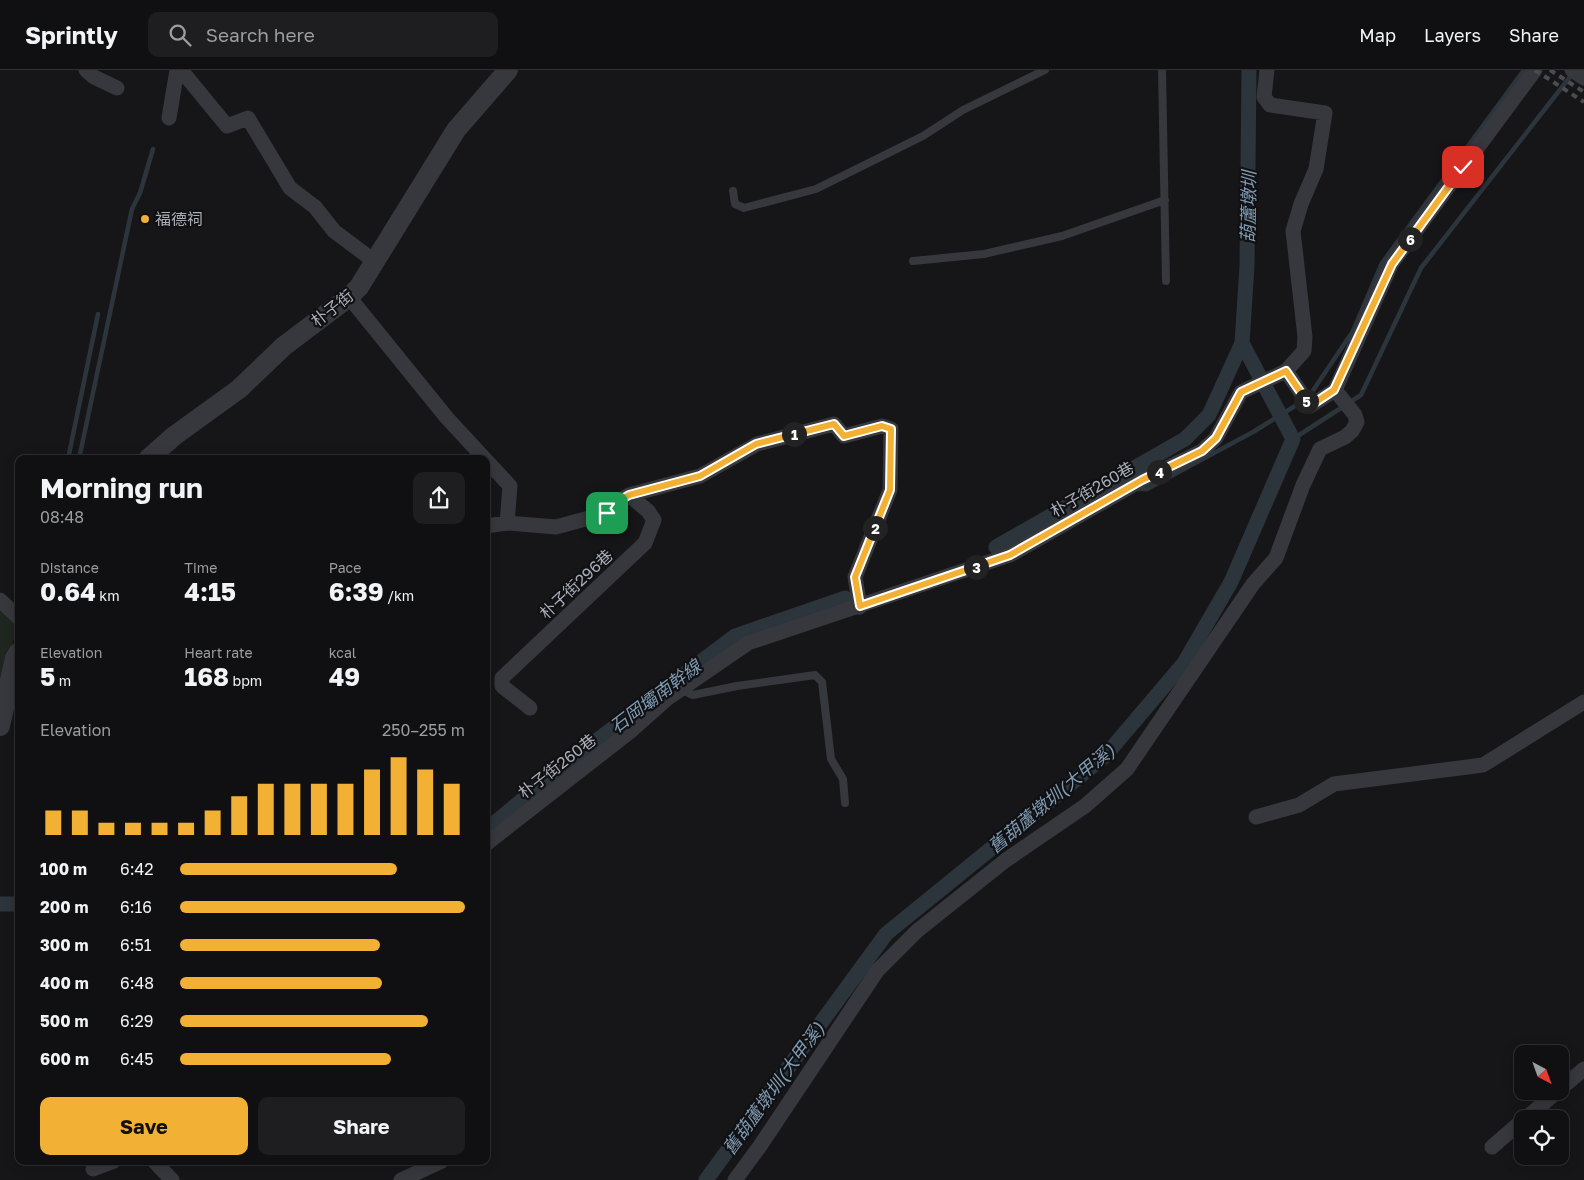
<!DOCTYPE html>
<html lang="en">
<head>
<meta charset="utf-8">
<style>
  :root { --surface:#101012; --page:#1e1e20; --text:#f1f3f6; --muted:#9c9d9f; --line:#303032; --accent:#f2b134 }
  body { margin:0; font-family:"Golos Text","Noto Sans TC",sans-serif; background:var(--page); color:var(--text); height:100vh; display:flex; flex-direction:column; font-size:19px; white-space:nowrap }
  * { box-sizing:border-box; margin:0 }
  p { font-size:16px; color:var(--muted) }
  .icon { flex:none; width:28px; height:28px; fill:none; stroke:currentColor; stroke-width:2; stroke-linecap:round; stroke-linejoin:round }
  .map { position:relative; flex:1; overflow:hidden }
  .details { position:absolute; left:15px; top:385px; width:475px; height:710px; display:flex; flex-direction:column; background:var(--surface); border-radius:10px; box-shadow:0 2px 12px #0003,0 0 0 1px var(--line) }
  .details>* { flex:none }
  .needle { width:32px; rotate:139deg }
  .tools { position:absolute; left:1514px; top:975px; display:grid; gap:10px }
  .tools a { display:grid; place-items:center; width:55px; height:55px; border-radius:10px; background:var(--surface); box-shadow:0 2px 12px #0003,0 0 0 1px var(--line); font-size:25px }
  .pin { position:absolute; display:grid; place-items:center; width:42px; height:42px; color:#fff; margin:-21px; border-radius:10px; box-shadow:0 2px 8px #0006 }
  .km { position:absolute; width:25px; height:25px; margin:-12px; border-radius:50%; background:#222; color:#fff; font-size:14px; line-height:25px; text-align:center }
  .round { display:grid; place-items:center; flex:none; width:52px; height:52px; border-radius:10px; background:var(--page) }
  .headline { display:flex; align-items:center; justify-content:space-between; height:85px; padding:0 25px }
  h1 { font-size:28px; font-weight:700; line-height:38px }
  .metrics { display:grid; grid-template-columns:repeat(3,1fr); gap:8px; height:85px; padding:5px 25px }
  .metrics div { display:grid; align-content:center }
  .metrics b { font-size:25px; font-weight:700 }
  .metrics small { font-size:14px; font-weight:400 }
  .metrics p { font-size:14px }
  .chart { height:140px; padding:10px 25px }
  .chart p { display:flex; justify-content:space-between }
  .chart svg { width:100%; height:90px; margin-top:5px; stroke:var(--accent); stroke-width:6 }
  .action { display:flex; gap:10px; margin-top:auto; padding:10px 25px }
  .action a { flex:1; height:58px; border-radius:10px; background:var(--accent); color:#111; font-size:20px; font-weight:700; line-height:58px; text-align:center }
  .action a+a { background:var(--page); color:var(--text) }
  ul { padding:0 25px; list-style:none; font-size:16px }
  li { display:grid; grid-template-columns:80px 60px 1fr; align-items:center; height:38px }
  li i { height:12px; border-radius:6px; background:var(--accent) }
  header { display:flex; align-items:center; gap:30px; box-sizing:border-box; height:70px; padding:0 25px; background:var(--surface); border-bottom:1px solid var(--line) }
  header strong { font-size:24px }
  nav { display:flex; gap:28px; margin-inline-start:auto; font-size:18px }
  .search { width:350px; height:45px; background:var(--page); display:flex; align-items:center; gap:12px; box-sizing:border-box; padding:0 18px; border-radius:10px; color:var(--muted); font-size:19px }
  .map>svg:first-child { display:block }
</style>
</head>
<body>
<header>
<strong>Sprintly</strong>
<div class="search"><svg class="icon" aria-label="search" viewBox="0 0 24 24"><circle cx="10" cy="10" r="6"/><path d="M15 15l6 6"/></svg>Search here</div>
<nav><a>Map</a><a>Layers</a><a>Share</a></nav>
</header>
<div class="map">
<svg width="1584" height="1110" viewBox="0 0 1584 1110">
  <rect width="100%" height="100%" fill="#161618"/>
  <!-- green -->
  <path fill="#1e261f" d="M0 536 19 556 8 586 0 623Z"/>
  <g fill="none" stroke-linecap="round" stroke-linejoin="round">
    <!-- stream -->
    <path stroke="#2c353c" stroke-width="4.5" d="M1293 369 1361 325 1421 198 1573 3
      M68 389 98 244
      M79 389 132 139 140 123 153 79
      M1138 419H1147L1253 362 1308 328 1353 261 1382 193 1524 0"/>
    <!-- canal -->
    <path stroke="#2c353c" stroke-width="15" d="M996 477 1185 369 1209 345 1242 273 1247 196 1249 0
      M486 760 567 693 735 566 845 528
      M0 834H19
      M706 1110 886 864 1105 686 1184 593 1231 512 1293 369 1242 273"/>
    <!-- service -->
    <path stroke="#37383d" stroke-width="8" d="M1162 0 1166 211
      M733 121 735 134 744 138 816 119 923 66 963 40 1045 0
      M913 191 984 184 1062 166 1165 130
      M682 620 693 625 737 616 815 605 822 612 831 689 843 709 845 733"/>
    <!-- minor -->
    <path stroke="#37383d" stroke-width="15" d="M86 0 94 7 117 18
      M181 0 227 56 248 48 290 118 315 137 334 161 374 191
      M1572 0 1584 8
      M169 48 177 0
      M349 227 447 348 485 389
      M1286 301 1310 336 1335 320 1392 193 1535 0
      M486 390 510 416 507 453 556 457 607 443 617 432 629 425 648 441 654 450 645 473 502 608V616L530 638
      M629 425 700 406 757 374 834 354 844 366 882 356 891 359 890 420 855 507 860 537
      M486 456 507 453
      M0 530 19 548
      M1256 747 1299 735 1334 714 1483 695 1584 632
      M486 774 632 660 668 628 748 573 1010 485 1142 410 1202 381 1216 368 1241 322 1286 301 1304 281 1305 267 1293 161 1301 134 1316 99 1325 43 1270 35 1264 27 1267 0
      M1560 1019 1584 999
      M1525 1049 1558 1021
      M1492 1077 1522 1051
      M154 1091 172 1110
      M93 1099 114 1091
      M401 1110 442 1091
      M735 1110 760 1076 877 901 917 861 1006 790 1085 736 1127 699 1253 514 1276 488 1303 415 1320 379 1345 367 1352 361 1357 352 1355 345 1335 320"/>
    <!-- tertiary -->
    <path stroke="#37383d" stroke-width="20" d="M148 389 174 366 239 319 284 276 349 227 359 217 456 60 508 0
      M0 656 15 588 19 582"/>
    <!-- rail -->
    <path stroke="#4a4c52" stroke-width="4" stroke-dasharray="6 5" stroke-linecap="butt" d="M1535 0 1584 32
      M1550 0 1584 22"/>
  </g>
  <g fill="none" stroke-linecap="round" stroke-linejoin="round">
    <!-- route casing -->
    <g stroke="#fff" stroke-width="10">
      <path id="route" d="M607 443 617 432 629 425 700 406 756 374 834 354 844 366 882 356 891 359 890 420 855 507 860 536 1010 485 1142 410 1202 381 1216 368 1241 322 1286 301 1310 336 1334 320 1392 194 1463 97"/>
    </g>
    <!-- route -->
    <use href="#route" stroke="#f2b134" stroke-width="6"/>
  </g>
  <!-- markers -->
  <circle fill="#f2b134" stroke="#111113" stroke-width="2" cx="145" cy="149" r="5"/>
  <g text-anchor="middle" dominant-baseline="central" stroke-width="4.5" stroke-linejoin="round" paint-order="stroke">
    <!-- poi labels -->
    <g font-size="16" fill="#a8adb8" stroke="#111113" text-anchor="start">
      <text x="155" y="149">福德祠</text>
    </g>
    <!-- street labels -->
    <g font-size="16" fill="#a8adb8" stroke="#111113">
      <text transform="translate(332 238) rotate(-38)">朴子街</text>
      <text transform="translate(1092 419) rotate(-30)">朴子街260巷</text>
      <text transform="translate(576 514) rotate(-43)">朴子街296巷</text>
      <text transform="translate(557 696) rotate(-38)">朴子街260巷</text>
    </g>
    <!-- water labels -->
    <g font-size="18" font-style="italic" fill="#7f9bb3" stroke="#111113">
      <text transform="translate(1248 137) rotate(-89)">葫蘆墩圳</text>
      <text transform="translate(655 626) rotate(-37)">石岡壩南幹線</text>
      <text transform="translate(1051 728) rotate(-40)">舊葫蘆墩圳(大甲溪)</text>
      <text transform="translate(773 1018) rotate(-54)">舊葫蘆墩圳(大甲溪)</text>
    </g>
  </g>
</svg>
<div class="tools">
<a><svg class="needle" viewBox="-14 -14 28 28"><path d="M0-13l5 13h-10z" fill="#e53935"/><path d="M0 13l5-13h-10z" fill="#9c9d9f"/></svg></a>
<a><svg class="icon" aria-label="locate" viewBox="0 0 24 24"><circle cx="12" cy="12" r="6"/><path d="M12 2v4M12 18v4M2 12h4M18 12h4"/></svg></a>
</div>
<div class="pin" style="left:607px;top:443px;background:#1e9e55"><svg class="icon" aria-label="arrive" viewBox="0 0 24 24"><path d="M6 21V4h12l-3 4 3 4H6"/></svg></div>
<div class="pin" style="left:1463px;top:97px;background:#d93025"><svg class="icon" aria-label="check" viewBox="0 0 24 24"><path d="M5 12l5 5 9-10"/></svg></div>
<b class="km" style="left:794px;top:364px">1</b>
<b class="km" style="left:875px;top:458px">2</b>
<b class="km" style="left:976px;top:497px">3</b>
<b class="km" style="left:1159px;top:402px">4</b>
<b class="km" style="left:1306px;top:331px">5</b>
<b class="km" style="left:1410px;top:169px">6</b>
<section class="details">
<div class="headline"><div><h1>Morning run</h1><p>08:48</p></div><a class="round"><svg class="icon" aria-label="share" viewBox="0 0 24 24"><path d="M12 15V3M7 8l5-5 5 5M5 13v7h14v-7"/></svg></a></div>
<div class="metrics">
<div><p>Distance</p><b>0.64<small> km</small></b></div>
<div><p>Time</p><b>4:15</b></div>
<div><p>Pace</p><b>6:39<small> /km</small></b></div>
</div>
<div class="metrics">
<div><p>Elevation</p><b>5<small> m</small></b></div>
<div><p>Heart rate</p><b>168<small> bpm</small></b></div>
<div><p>kcal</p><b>49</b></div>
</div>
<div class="chart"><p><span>Elevation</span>250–255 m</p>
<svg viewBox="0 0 160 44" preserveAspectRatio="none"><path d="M5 44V32M15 44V32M25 44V38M35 44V38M45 44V38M55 44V38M65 44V32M75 44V25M85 44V19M95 44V19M105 44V19M115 44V19M125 44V12M135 44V6M145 44V12M155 44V19"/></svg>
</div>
<ul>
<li><b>100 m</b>6:42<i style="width:76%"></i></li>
<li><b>200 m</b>6:16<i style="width:100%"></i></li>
<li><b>300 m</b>6:51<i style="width:70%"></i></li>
<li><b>400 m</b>6:48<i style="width:71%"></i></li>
<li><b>500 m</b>6:29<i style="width:87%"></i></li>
<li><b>600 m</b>6:45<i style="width:74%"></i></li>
</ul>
<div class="action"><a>Save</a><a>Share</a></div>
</section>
</div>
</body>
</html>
